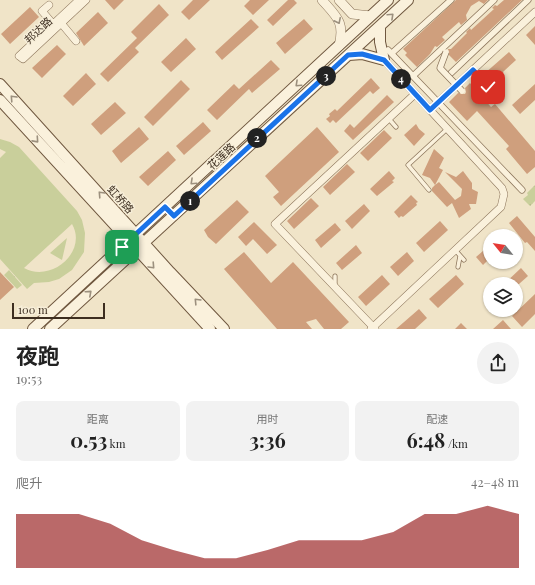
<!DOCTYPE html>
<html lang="zh">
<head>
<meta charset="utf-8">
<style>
  :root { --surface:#fff; --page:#f2f2f2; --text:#222; --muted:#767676; --accent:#9e2a2b }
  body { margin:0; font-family:"Playfair Display","Noto Sans SC",serif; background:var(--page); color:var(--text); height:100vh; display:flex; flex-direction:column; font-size:15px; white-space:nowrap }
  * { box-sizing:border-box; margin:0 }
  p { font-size:13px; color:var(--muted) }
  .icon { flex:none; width:22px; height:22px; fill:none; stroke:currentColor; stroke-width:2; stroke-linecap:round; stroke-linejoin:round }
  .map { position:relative; height:329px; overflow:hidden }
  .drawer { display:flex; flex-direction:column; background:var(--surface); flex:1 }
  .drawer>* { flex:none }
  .needle { width:26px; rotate:300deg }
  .tools { position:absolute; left:483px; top:229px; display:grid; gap:8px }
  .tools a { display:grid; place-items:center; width:40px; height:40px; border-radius:50%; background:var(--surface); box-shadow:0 1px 3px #0004; font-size:20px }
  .scale { position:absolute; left:12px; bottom:10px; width:93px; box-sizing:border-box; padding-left:4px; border:2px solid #3d2e20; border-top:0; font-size:11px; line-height:14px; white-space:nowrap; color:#3d2e20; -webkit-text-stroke:3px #f7eed8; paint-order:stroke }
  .pin { position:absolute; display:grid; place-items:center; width:34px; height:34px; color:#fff; margin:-17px; border-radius:8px; box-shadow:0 2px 6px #0006 }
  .km { position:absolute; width:20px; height:20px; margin:-10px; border-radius:50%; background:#222; color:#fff; font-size:11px; line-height:20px; text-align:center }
  .round { display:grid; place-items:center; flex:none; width:42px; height:42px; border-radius:21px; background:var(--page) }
  .headline { display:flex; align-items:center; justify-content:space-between; height:68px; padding:0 16px }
  h1 { font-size:22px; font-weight:700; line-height:30px }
  .figures { display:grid; grid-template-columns:repeat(3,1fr); gap:6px; height:68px; padding:4px 16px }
  .figures div { display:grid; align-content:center; border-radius:8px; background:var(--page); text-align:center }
  .figures b { font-size:20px; font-weight:700 }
  .figures small { font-size:11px; font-weight:400 }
  .figures p { font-size:11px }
  .chart { height:112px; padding:8px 16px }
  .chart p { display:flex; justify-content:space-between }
  .chart svg { width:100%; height:72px; margin-top:4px; fill:var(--accent); opacity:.7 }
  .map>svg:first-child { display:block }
</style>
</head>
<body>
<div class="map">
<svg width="535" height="329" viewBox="0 0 535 329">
  <defs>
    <pattern id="grass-tufts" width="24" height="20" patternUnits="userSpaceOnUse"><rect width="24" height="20" fill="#c9cf9b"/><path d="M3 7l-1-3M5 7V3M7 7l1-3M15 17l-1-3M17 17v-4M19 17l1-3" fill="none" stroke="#aeb285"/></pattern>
  </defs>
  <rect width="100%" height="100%" fill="#f0e4c8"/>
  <!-- grass -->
  <path fill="url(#grass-tufts)" d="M535 185V201L530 206 523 199 528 195 527 193Z
    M9 270 22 285 17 289 4 275Z"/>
  <!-- park -->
  <path fill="#c9cf9b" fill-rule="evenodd" d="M0 139 10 142 19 147 77 211 82 220 85 233 84 252 72 270 59 279 49 282 34 283 27 289 0 259V158L6 152 0 149ZM72 224C88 252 51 283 24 268Z
    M67 238 62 260 50 253Z"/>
  <!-- building -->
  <path fill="#cf9f7d" d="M105 0H124L114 10Z
    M193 0H210L189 20 181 12Z
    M250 0H269L253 15 244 6Z
    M288 0H294L297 3 273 26 267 20Z
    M456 0H488L484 4 479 1 471 6 466 15 467 20 461 25 459 22 442 37 445 40 437 47 435 46 430 54 417 67 405 55 407 53 403 49Z
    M504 0H522L456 62 449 55 448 49H451L467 33 466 32 470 28 471 30 494 9 492 8 495 5 497 6Z
    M159 4 169 15 135 48 139 52 108 82 100 74 137 38 131 32Z
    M30 7 39 17 10 44 1 34Z
    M98 12 108 23 84 46 76 33Z
    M251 19 259 27 222 60 215 52Z
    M304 19 313 29 285 54 276 43Z
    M535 26V45L526 35Z
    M186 38 196 49 171 72 161 62Z
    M57 45 66 54 42 78 32 68Z
    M509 52 516 60 492 82 484 74Z
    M271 60 280 69 252 93 249 89 217 120 207 110 234 84 239 89Z
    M86 73 96 84 73 106 63 96Z
    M371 78 380 88 373 94 370 91 336 123 333 120 330 123 326 119 330 116 329 114 335 109 337 111Z
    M181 80 190 89 153 126 144 117Z
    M470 83 491 107 495 104 535 151V167L527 174 506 149 509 146 477 111 467 121 449 102 458 93 465 94 466 92 465 88Z
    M535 84V100L520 114 512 105Z
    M387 95 394 102 353 140 344 131 350 124 354 128Z
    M115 102 126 113 101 135 91 124Z
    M203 122 211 131 184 155 176 146Z
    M416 124 419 129 425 134 414 146 404 135Z
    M139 127 149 139 121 163 112 151Z
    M317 127 339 152 281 206 273 197 279 192 265 176Z
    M384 130 392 138 368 161 360 153Z
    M434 149 444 158 439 168 443 170 435 185 439 182 455 200 461 196 462 189 445 172 456 177 463 171 472 183V189L478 192 476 204H469L471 209 459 218 452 203 447 207 432 191V188L435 185 430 178 422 175Z
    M168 151 176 160 148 186 139 177Z
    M347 164 355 172 330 195 323 187Z
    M389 171 395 178 392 181 394 182 377 196 370 189Z
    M411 195 418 202 416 203 417 205 403 217 401 216 399 218 394 212Z
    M311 198 319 206 294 229 287 221Z
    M237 200 249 212 216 244 208 237 204 230Z
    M364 204 370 211 352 229 345 221Z
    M517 216 535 237V251L527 242 525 243 509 223Z
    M440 221 448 230 424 252 416 243Z
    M254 222 277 245 267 254 253 239 246 246 238 237Z
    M335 223 341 230 321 248 315 240Z
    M356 245 362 253 342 270 336 263Z
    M490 245V258L483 265 476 257Z
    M244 252 271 283 293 262 349 322 341 329H324L316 319 306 322 312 329H277L224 269Z
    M407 252 414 261 398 276 390 267Z
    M521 268 528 276 519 284H504Z
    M0 272 14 287 0 300Z
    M382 275 390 284 366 306 358 297Z
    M456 275 464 284 438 308 429 299Z
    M535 294V314L522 327 512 316Z
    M419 309 427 318 415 329H396Z
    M503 320 511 329H493Z
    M461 323 467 329H455Z"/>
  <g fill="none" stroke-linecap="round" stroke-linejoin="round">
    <!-- service casing -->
    <g stroke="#8d765c" stroke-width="5">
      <path id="service" d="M473 70 488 87
        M389 119 396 127
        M429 190 408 165 447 129
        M456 251 464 260
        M458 267 460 256
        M335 286V276"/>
    </g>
    <!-- pedestrian casing -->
    <g stroke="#8d765c" stroke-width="7">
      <path id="pedestrian" d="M388 50 522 190
        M392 53 451 0
        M451 73 528 0
        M413 76 494 0"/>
    </g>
    <!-- minor casing -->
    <g stroke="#8d765c" stroke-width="8">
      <path id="minor" d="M79 0 19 56 23 59 86 0
        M49 5 42 11 53 24
        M61 23 76 41
        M430 110 535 12
        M371 329 501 207 504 194 502 188 384 60
        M375 329 275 224 415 94"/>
    </g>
    <!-- tertiary casing -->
    <g stroke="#8d765c" stroke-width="10">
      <path id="tertiary" d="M322 0C337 17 345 22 339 46
        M339 0 352 14 371 16"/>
    </g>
    <!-- secondary casing -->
    <g stroke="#6f573f" stroke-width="12">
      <path id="secondary" d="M349 55 362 54 384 60 380 42V26
        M0 84 170 272 224 329
        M0 100 210 329
        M33 329 388 0
        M50 329 408 0"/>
    </g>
    <!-- service -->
    <use href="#service" stroke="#faf1dc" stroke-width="3.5"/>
    <!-- pedestrian -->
    <use href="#pedestrian" stroke="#faf1dc" stroke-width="5.5"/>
    <!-- minor -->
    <use href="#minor" stroke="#faf1dc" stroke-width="7"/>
    <!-- tertiary -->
    <use href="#tertiary" stroke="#faf1dc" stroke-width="9"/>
    <!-- secondary -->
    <use href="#secondary" stroke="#faf1dc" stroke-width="10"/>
    <!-- pedestrian-bridge casing -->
    <g stroke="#8d765c" stroke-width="7" stroke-linecap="butt">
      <path id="pedestrian-bridge" d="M446 52 440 68 462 91"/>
    </g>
    <!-- pedestrian-bridge -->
    <use href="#pedestrian-bridge" stroke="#faf1dc" stroke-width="5.5"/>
  </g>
  <!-- one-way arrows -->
  <defs><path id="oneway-chevron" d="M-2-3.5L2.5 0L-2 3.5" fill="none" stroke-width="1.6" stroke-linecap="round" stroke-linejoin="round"/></defs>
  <g stroke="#9c907e">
    <use href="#oneway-chevron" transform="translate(391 16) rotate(-43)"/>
    <use href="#oneway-chevron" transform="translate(338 21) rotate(64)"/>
    <use href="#oneway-chevron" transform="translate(298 84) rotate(137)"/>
    <use href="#oneway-chevron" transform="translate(13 98) rotate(-133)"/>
    <use href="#oneway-chevron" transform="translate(36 140) rotate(48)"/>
    <use href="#oneway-chevron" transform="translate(193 182) rotate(137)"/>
    <use href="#oneway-chevron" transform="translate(101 194) rotate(-133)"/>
    <use href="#oneway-chevron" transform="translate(152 266) rotate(47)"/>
    <use href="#oneway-chevron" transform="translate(89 293) rotate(-42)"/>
    <use href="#oneway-chevron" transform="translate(197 301) rotate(-134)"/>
  </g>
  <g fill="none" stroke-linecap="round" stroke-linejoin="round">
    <!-- route casing -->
    <g stroke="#fff" stroke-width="8">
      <path id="route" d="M122 247 165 207 174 216 348 55 362 54 384 60 430 110 473 70 488 87"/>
    </g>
    <!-- route -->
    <use href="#route" stroke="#1a73e8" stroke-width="5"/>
  </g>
  <g text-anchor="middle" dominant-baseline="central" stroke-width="3" stroke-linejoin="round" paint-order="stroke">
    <!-- street labels -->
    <g font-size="11" fill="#3d2e20" stroke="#f7eed8">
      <text transform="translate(38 30) rotate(-43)">邦达路</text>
      <text transform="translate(221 156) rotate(-43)">花莲路</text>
      <text transform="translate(121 199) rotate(48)">虹桥路</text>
    </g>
  </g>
</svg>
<div class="tools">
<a><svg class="needle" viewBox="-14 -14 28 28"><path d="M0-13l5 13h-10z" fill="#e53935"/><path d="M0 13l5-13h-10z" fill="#767676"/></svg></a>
<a><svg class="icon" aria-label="layers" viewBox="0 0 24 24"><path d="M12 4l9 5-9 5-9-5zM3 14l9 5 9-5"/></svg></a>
</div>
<div class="scale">100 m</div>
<div class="pin" style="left:122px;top:247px;background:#1e9e55"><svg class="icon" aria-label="arrive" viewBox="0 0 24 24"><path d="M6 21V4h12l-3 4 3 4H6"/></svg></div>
<div class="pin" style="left:488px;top:87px;background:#d93025"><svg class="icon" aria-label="check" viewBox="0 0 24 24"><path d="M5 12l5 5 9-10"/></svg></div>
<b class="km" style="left:190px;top:201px">1</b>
<b class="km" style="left:257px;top:138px">2</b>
<b class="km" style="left:326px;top:76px">3</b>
<b class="km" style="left:401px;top:79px">4</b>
</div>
<section class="drawer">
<div class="headline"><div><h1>夜跑</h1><p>19:53</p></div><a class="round"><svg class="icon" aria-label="share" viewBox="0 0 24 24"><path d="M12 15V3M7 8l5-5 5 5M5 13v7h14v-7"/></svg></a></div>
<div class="figures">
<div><p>距离</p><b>0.53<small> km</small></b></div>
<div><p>用时</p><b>3:36</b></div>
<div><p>配速</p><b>6:48<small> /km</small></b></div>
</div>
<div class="chart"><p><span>爬升</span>42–48 m</p>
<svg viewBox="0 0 160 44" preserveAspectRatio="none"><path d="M0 44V11L10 11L20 11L30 17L40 27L50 33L60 38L70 38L80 33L90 27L100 27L110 27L120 22L130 11L140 11L150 6L160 11V44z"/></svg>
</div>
</section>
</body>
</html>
